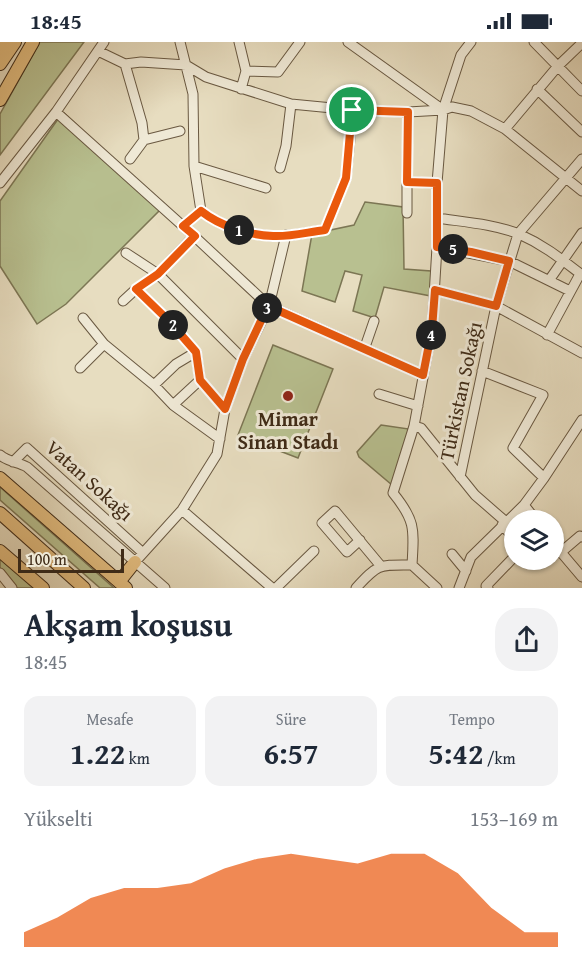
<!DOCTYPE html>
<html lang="tr">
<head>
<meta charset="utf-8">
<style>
  :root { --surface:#fff; --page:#f2f2f3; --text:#1f2937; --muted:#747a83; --accent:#ea580c }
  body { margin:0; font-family:"Gentium Book Plus",serif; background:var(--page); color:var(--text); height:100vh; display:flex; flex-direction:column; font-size:22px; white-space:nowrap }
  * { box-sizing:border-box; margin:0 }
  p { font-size:20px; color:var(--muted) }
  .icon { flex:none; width:33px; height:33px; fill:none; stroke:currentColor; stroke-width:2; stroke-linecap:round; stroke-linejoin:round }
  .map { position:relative; height:546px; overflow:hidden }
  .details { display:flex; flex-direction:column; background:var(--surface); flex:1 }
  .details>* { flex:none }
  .fabs { position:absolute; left:504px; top:468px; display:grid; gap:12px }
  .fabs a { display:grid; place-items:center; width:60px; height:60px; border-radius:50%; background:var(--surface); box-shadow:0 2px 4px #0004; font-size:30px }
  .scale { position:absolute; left:18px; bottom:15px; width:106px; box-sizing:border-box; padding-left:6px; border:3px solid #3f2b17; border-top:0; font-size:16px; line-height:21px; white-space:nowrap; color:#3f2b17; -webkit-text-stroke:4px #efe9d6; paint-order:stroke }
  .pin { position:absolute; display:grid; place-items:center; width:51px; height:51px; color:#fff; margin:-26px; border:3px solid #fff; border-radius:50%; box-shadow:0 2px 6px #0007 }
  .km { position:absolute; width:30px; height:30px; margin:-15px; border-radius:50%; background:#222; color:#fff; font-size:16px; line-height:30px; text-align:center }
  .round { display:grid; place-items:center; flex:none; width:63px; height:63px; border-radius:24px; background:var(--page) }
  .summary { display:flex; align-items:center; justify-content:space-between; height:102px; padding:0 24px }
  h1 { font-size:33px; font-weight:800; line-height:45px }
  .metrics { display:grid; grid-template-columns:repeat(3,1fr); gap:9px; height:102px; padding:6px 24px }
  .metrics div { display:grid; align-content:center; border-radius:15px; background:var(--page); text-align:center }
  .metrics b { font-size:30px; font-weight:800 }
  .metrics small { font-size:16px; font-weight:400 }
  .metrics p { font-size:16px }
  .chart { height:168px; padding:12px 24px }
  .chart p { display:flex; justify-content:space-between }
  .chart svg { width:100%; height:108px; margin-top:6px; fill:var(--accent); opacity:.7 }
  .status { display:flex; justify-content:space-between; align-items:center; height:42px; padding:0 30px; background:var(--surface); direction:ltr }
  .status svg { height:16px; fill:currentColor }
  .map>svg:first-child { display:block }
</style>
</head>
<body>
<div class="status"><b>18:45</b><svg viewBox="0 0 49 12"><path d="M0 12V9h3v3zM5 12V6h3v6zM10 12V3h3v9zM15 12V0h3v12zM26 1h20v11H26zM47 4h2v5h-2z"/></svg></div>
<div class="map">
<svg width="582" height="546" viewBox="0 0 582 546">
  <rect width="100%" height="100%" fill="#e7ddc0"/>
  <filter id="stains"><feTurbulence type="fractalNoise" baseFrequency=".00333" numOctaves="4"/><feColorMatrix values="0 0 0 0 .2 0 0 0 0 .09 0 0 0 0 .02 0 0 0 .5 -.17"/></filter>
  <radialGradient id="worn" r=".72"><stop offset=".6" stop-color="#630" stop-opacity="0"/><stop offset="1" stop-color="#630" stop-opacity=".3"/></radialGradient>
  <!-- green -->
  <path fill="#b8c090" stroke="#7c7654" stroke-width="1.5" d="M40 0H84L0 113V72Z
    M63 70 164 164 66 262 37 282 0 224V159Z
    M365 160 403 165 404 227 431 229V254L384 245 375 276 353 269 362 233 345 229 335 260 302 249 312 192 354 183Z
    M273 303 333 327 298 416 238 393Z
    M381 383 409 387 392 443 359 415 357 410Z
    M0 445 114 546H100L0 458Z
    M0 514 35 543 33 546H16L0 526Z"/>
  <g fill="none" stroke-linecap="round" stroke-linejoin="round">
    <!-- minor casing -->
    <g stroke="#695841" stroke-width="11">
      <path id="minor" d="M180 0 193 52 194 124 201 169C220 184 248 193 273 194 290 195 308 190 325 188L346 136 353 68
        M239 0 246 29 241 47
        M348 0 443 68
        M534 0 582 49
        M98 9 125 22 141 20 186 23 206 35 291 62 353 68 408 70 443 68 452 65 471 69 505 87 582 149
        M125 22 142 81 144 98
        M246 29 278 30 300 0
        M537 47 582 90
        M56 70 194 194 269 264 423 333
        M408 70 407 140 437 141
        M505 87 558 24 582 1
        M130 117 144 98 180 89
        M194 124 266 146
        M280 126 286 104 291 62
        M0 141 56 70 104 0
        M407 171V140
        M437 176C464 180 494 182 519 192 544 203 561 217 582 233
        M183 184 201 169
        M437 205 509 219 570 249
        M126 211 158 232 243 317
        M550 237 582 191
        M136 247 169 279 196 310 200 338 225 367
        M435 248 496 264 582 311
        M123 259 136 247 158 232 194 194
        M547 293 580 232
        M104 302 154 343 173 363 220 397
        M365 305 374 279
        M80 326 104 302 83 276
        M482 329 543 353 513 406 544 436
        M154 343 176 322 196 310
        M379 352 418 364
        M173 363 200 338
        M414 384 421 386 475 453 506 480
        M0 413C8 420 18 420 27 425L165 546
        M13 420 27 406 143 511
        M460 435 496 264 518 192 582 117
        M524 463 536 478
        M182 468 272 546
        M502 483 514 496
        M360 498 347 510 322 481 335 469 380 523
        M554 502 582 535
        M560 511 580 494 582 495
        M452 512 466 529
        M135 520 182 468 217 412 225 367 243 317 269 264 286 193
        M412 523C414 488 416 479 393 451L414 384 432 287 437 205V141L443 68 461 13 471 0
        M412 523 437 546
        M0 531 12 546
        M276 546 314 509
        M356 546C379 521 379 523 412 523
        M459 546 471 515 524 463 544 436 582 378
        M488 546 486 544 514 515"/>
    </g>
    <!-- major casing -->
    <g stroke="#3f2b17" stroke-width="14">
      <path id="major" d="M0 7 5 0
        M0 22 15 0
        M0 58 33 0
        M0 436 126 546
        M0 471 84 546
        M0 509 43 546
        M119 540 135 520"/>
    </g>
    <!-- minor -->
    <use href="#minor" stroke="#efe9d6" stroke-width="9"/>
    <!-- major -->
    <use href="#major" stroke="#e4be80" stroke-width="12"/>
  </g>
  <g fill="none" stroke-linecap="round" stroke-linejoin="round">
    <!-- route casing -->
    <g stroke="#fff" stroke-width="12">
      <path id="route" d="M352 68 408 70 407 140 437 141V205L471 210 509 219 496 264 435 248 432 287 423 333 268 264 243 317 225 367 200 338 196 310 169 279 136 247 158 232 195 194 183 184 201 169C220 184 248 193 273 194 290 195 308 190 325 188L346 136Z"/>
    </g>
    <!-- route -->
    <use href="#route" stroke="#ea580c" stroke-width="8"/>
  </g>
  <!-- markers -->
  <circle fill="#8f2418" stroke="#efe9d6" stroke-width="2" cx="288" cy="354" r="6"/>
  <g text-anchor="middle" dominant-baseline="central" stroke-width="6" stroke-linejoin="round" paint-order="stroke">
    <!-- street labels -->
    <g font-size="20" fill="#3f2b17" stroke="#efe9d6">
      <text transform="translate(460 349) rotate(-78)">Türkistan Sokağı</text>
      <text transform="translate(90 438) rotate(42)">Vatan Sokağı</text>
    </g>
    <!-- poi labels -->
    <g font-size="20" font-weight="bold" fill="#3f2b17" stroke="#efe9d6">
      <text x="288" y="376">Mimar<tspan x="288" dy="23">Sinan Stadı</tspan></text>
    </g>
  </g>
  <rect width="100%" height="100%" filter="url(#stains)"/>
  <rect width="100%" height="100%" fill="url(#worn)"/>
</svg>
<div class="fabs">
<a><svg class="icon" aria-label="layers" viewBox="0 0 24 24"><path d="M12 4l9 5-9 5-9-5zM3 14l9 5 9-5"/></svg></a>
</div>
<div class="scale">100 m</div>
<div class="pin" style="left:352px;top:68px;background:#1e9e55"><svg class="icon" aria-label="arrive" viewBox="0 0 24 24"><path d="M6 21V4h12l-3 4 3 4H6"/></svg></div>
<b class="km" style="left:239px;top:188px">1</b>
<b class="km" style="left:173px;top:283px">2</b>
<b class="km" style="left:267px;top:266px">3</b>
<b class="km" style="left:431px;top:293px">4</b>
<b class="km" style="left:453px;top:207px">5</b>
</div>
<section class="details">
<div class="summary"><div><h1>Akşam koşusu</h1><p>18:45</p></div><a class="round"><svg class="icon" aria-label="share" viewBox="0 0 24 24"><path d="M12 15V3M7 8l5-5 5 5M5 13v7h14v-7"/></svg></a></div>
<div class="metrics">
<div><p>Mesafe</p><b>1.22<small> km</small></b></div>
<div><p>Süre</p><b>6:57</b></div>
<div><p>Tempo</p><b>5:42<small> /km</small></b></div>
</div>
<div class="chart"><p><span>Yükselti</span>153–169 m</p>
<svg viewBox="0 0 160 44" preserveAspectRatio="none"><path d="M0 44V38L10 32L20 24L30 20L40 20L50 18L60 12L70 8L80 6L90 8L100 10L110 6L120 6L130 14L140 28L150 38L160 38V44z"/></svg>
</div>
</section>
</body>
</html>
